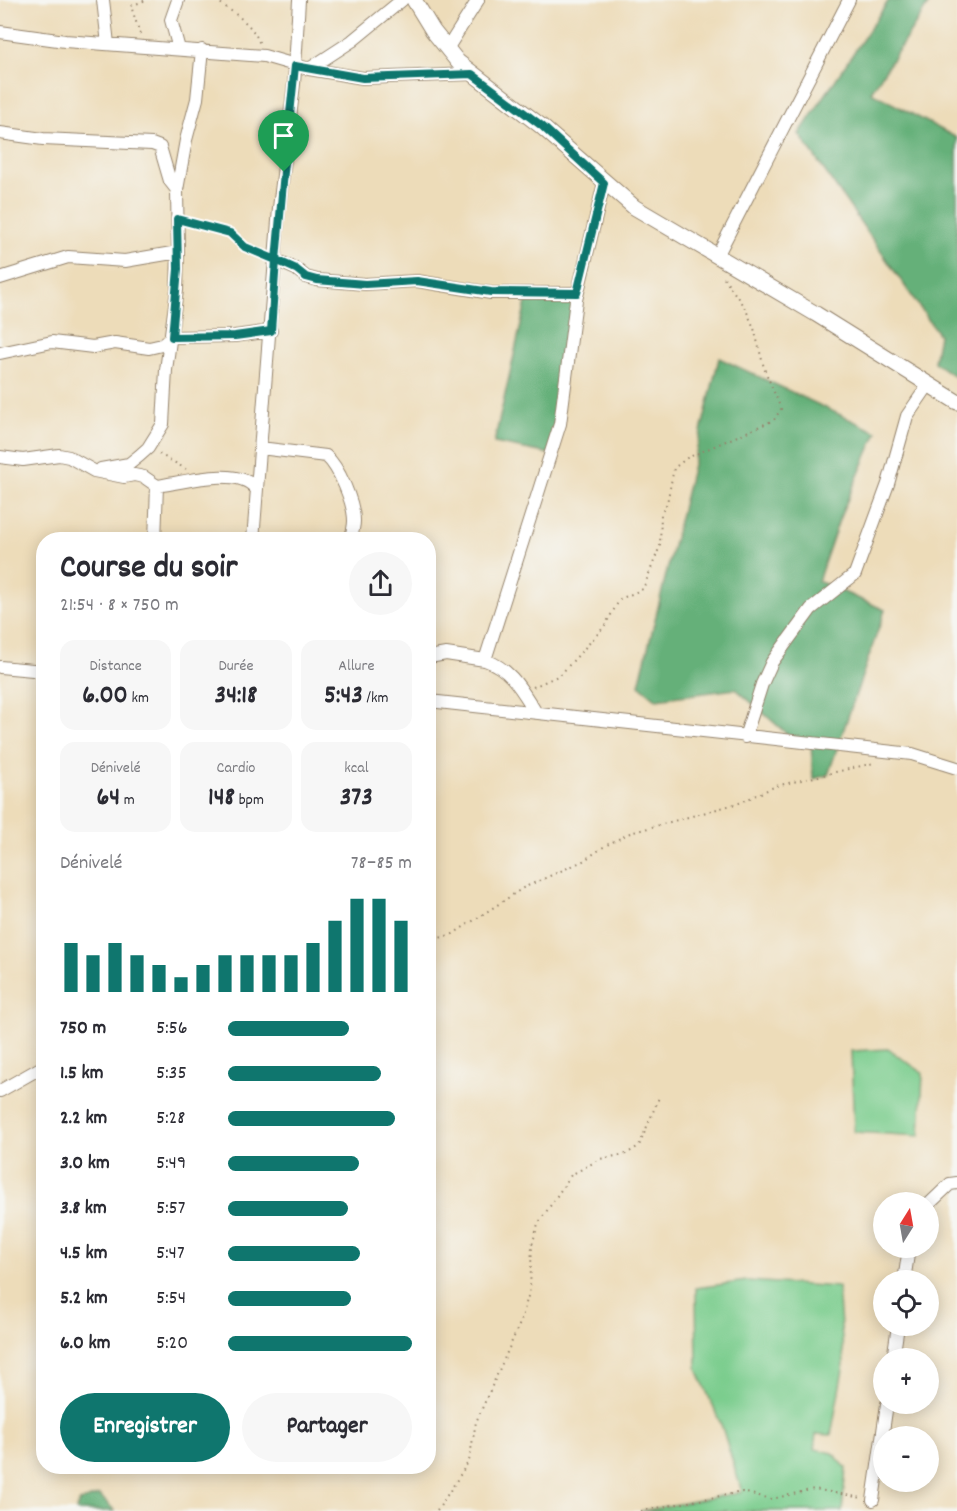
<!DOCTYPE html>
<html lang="fr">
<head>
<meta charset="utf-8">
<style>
  :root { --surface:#fff; --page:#f7f7f7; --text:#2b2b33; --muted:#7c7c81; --accent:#0f766e }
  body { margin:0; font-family:Dekko,sans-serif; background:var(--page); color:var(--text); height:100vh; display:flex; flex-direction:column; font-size:22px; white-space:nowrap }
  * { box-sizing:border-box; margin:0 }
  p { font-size:20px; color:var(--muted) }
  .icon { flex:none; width:33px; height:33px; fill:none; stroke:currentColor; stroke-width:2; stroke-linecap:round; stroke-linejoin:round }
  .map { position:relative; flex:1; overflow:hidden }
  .sheet { position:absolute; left:36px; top:532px; width:400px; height:942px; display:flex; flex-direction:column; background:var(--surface); border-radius:24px; box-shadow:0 3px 15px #0003 }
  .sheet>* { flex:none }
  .needle { width:39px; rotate:11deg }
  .fabs { position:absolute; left:873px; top:1192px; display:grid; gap:12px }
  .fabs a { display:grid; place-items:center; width:66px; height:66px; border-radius:50%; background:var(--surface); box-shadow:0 3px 15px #0003; font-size:30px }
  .pin { position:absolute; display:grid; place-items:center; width:51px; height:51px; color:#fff; margin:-62px -26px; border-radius:50% 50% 50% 0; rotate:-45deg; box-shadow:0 0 6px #0007 }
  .pin .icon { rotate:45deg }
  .round { display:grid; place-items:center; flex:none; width:63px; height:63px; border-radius:32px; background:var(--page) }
  .headline { display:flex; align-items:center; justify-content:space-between; height:102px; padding:0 24px }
  h1 { font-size:33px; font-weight:800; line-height:45px }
  .figures { display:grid; grid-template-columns:repeat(3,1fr); gap:9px; height:102px; padding:6px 24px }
  .figures div { display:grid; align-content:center; border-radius:15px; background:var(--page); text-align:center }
  .figures b { font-size:26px; font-weight:800 }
  .figures small { font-size:16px; font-weight:400 }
  .figures p { font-size:16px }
  .chart { height:168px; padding:12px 24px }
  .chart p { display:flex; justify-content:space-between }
  .chart svg { width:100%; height:108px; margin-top:6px; stroke:var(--accent); stroke-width:6 }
  .button { display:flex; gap:12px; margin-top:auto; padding:12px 24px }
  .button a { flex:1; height:69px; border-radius:36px; background:var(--accent); color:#fff; font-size:24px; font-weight:800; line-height:69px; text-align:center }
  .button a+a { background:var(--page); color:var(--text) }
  ul { padding:0 24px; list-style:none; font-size:20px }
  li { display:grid; grid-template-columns:96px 72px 1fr; align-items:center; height:45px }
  li i { height:15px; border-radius:8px; background:var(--accent) }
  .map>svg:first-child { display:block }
</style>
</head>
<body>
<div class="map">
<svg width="957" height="1511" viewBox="0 0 957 1511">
  <rect width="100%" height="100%" fill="#f6f6f2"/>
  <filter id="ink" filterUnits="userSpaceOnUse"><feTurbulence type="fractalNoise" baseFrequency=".0167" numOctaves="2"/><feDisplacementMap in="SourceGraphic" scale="12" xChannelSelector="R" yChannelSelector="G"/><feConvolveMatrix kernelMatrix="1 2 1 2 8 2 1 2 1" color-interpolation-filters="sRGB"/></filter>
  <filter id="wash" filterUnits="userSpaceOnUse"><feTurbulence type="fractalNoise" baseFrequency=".008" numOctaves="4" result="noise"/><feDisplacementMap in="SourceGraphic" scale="24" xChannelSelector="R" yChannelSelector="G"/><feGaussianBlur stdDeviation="1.35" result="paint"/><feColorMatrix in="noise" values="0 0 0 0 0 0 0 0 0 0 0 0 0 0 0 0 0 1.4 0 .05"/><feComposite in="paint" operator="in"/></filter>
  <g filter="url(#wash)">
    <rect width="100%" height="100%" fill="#eddcb9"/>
    <!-- green -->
    <path fill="#7ccd8e" stroke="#5c7c56" stroke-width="1.5" d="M888 1049 923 1073 920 1136 854 1132 851 1051Z
      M747 1281 838 1287 844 1364 831 1435 816 1434 814 1449 833 1453 846 1468 842 1511H641L742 1492 722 1427 697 1369 696 1288Z"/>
    <!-- forest -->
    <path fill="#65b079" stroke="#506d4c" stroke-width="1.5" d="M889 0H931L871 92 957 138V378L934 362 939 335 799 134Z
      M527 298 575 300 550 454 494 443Z
      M719 358 877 432 840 517 818 581 885 610 828 775 813 779 811 743 795 741 736 689 656 699 639 685Z
      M99 1495 115 1511H76L79 1502Z"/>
  </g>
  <g filter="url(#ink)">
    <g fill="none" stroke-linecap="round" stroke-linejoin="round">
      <!-- minor casing -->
      <g stroke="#94836c" stroke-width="14">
        <path id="minor" d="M103 0 108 44
          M178 0 171 20 179 49
          M0 32 65 41 264 56 309 69 363 78 473 74
          M447 49 478 0
          M309 69 352 41 402 0
          M0 133 43 139 152 144 160 147 170 181 177 190
          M717 256 849 0
          M276 260 296 269 306 277 317 280 365 284 417 281 491 293H577
          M0 278 68 257 125 261 178 252 177 190 186 140 197 99 202 50
          M0 353 52 342 93 347 115 343 149 348 162 345 172 337 235 336 271 331
          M260 448 326 456C339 467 354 503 354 521 354 527 352 534 350 540
          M0 457 23 460 59 455 69 457 94 471 124 477 134 475 144 477 157 486C181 483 239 465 256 489
          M101 469 129 464 139 456 148 448 163 424 166 370 177 290 178 252
          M155 540 157 486
          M253 540 279 208 294 84 299 0
          M429 657 446 654 485 660 560 424 576 300 604 183
          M485 660C511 669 521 689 535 711
          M0 667 44 671
          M429 701 912 754 957 768
          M745 737 762 684 772 662 811 609 855 574 888 484 907 416 929 384
          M0 1091 44 1066
          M928 1205 950 1184 957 1183
          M904 1281 909 1248
          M893 1359 898 1326
          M873 1500 887 1404"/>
      </g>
      <!-- tertiary casing -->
      <g stroke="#94836c" stroke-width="17">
        <path id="tertiary" d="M414 0 433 31 458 62 541 126 634 207 816 314 957 402"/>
      </g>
      <!-- path -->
      <path stroke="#94836c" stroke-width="2" stroke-dasharray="1.5 4.5" stroke-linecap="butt" d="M216 0C233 13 254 24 260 45
        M140 34 131 6 146 0
        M189 223 230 233 245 247 263 253
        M159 454 186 469
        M533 687 560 675 604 627 620 599 643 589 660 546 661 514 667 503 674 468 687 458 774 420 781 409 764 368 754 328 746 310 723 276
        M429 941 453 934 523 888 583 861 605 846 630 833 739 803 776 786 874 763
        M437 1511 469 1461 476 1422 521 1321 530 1289 532 1245 538 1224 571 1175 600 1159 626 1154 639 1146 660 1095
        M641 1511 742 1492 772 1499 814 1489 862 1498"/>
      <!-- minor -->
      <use href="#minor" stroke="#fff" stroke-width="12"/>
      <!-- tertiary -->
      <use href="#tertiary" stroke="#fff" stroke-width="15"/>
    </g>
  </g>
  <g fill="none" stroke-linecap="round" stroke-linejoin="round" filter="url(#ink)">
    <!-- route casing -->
    <g stroke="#fff" stroke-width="12">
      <path id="route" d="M284 172 276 260 245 247 230 233 177 219 178 269 172 337 235 336 271 331 276 260 296 269 306 277 317 280 365 284 417 281 491 292 577 293 604 183 542 126 472 74 363 78 295 66 284 172"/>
    </g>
    <!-- route -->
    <use href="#route" stroke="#0f766e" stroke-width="8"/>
  </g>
</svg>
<div class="fabs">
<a><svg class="needle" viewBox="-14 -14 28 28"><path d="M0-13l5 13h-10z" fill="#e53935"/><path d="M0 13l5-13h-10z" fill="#7c7c81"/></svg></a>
<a><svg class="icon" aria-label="locate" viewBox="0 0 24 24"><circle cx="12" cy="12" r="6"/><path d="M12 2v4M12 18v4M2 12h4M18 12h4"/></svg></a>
<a>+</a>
<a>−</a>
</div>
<div class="pin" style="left:284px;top:172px;background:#1e9e55"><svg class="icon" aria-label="arrive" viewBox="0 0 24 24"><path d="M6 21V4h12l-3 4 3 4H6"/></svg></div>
<section class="sheet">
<div class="headline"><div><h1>Course du soir</h1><p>21:54 · 8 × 750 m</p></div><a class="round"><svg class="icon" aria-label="share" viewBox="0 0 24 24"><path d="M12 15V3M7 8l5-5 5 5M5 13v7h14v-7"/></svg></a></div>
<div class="figures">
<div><p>Distance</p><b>6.00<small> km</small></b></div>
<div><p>Durée</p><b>34:18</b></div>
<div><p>Allure</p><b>5:43<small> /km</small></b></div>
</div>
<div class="figures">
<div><p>Dénivelé</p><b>64<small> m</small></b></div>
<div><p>Cardio</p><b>148<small> bpm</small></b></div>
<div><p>kcal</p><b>373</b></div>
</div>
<div class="chart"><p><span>Dénivelé</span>78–85 m</p>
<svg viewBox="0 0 160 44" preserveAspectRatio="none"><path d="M5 44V24M15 44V29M25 44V24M35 44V29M45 44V33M55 44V38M65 44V33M75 44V29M85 44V29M95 44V29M105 44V29M115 44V24M125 44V15M135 44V6M145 44V6M155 44V15"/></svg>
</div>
<ul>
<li><b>750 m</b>5:56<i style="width:66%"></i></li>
<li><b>1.5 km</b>5:35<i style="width:83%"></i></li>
<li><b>2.2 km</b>5:28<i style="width:91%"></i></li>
<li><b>3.0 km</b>5:49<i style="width:71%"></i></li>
<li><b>3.8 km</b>5:57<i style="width:65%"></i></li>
<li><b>4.5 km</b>5:47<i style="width:72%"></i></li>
<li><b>5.2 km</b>5:54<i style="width:67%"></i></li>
<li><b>6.0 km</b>5:20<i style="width:100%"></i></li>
</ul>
<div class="button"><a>Enregistrer</a><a>Partager</a></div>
</section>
</div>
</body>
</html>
